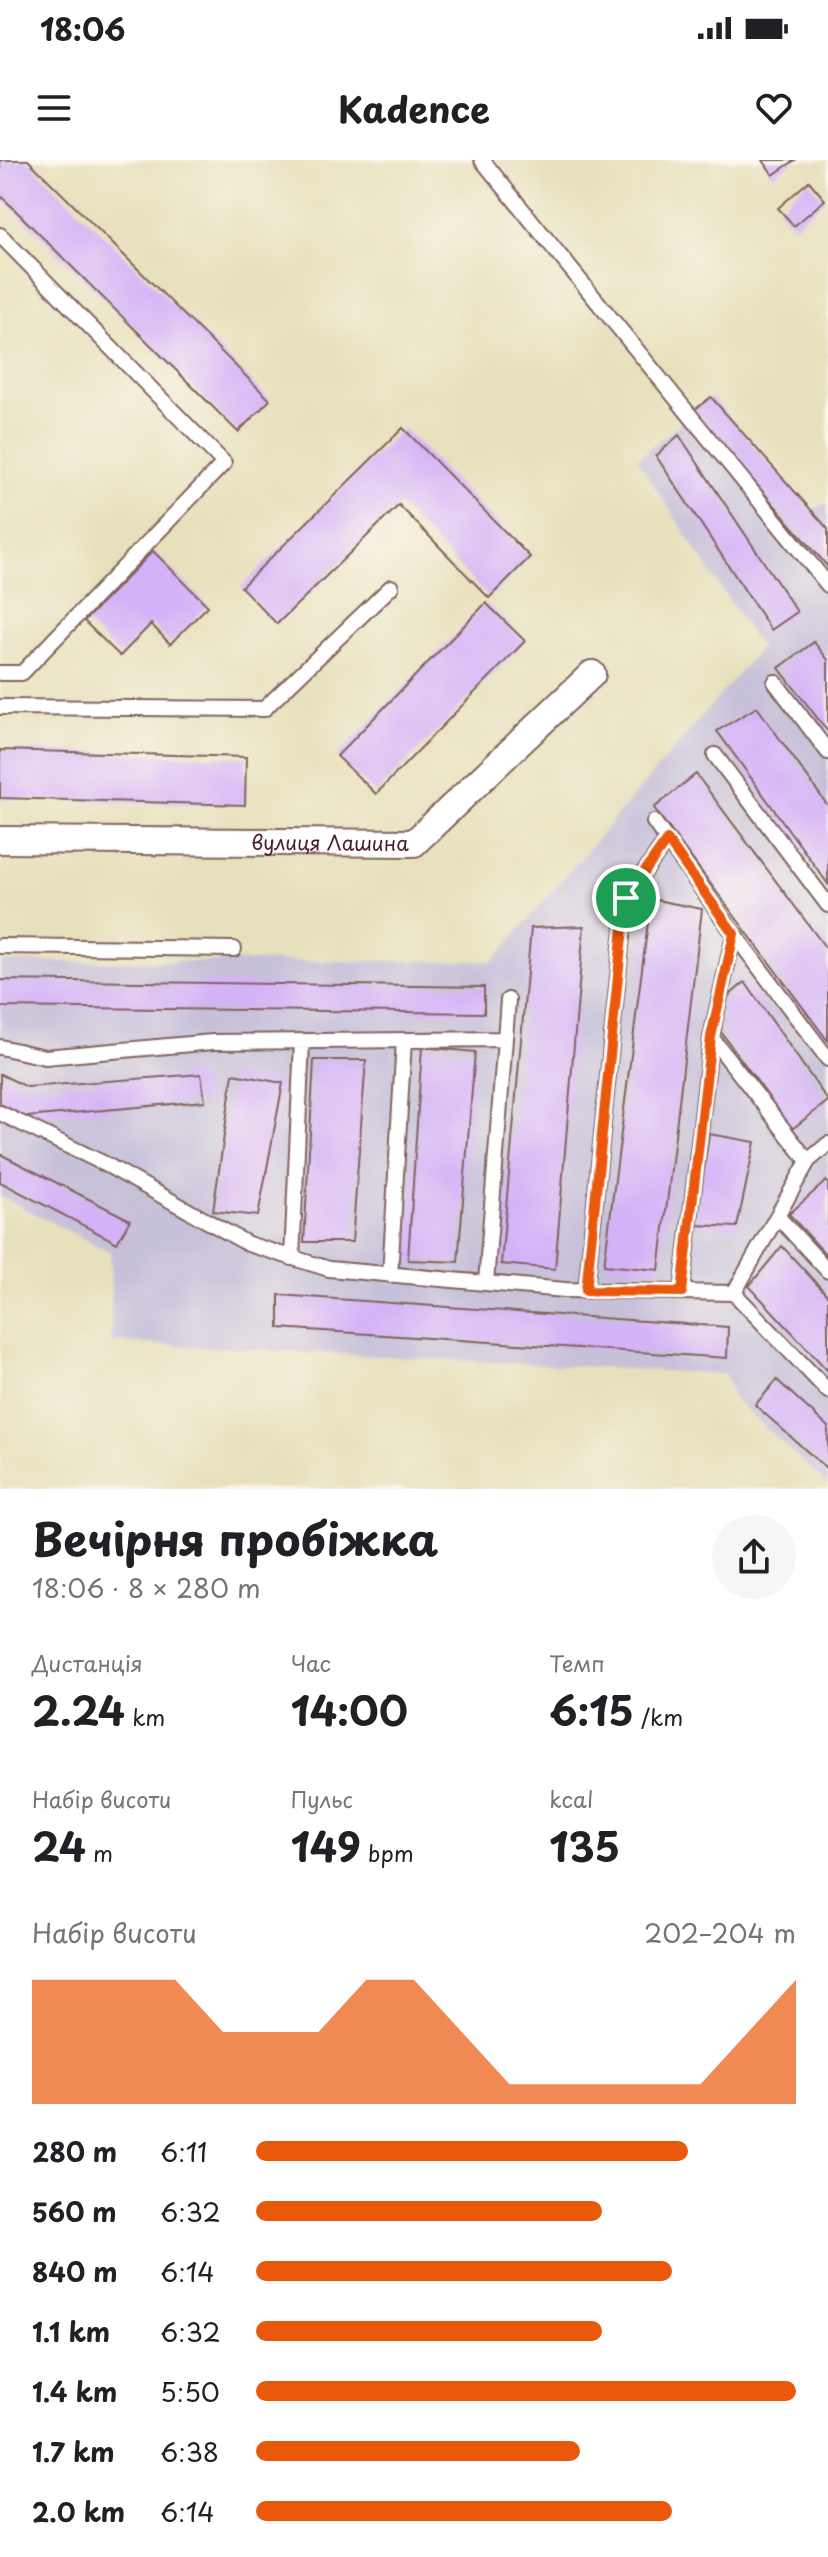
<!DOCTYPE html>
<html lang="uk">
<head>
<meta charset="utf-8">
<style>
  :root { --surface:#fff; --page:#f6f6f6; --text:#202124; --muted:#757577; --accent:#ea580c }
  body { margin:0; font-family:"Playpen Sans",sans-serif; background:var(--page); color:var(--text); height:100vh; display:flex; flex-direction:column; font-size:30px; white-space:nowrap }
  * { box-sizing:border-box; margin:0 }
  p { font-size:26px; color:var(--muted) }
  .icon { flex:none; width:44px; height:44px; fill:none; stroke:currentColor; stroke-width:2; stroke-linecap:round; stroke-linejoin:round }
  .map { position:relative; height:1329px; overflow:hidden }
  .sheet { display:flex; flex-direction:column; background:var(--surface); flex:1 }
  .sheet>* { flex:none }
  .pin { position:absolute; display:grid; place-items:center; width:68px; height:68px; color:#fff; margin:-34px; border:4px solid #fff; border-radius:50%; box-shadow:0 2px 8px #0007 }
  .round { display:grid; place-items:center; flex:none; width:84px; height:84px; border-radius:42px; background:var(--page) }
  .summary { display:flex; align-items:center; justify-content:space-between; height:136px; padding:0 32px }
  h1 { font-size:44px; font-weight:700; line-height:60px }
  .figures { display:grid; grid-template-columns:repeat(3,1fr); gap:12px; height:136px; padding:8px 32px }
  .figures div { display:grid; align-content:center }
  .figures b { font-size:40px; font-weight:700 }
  .figures small { font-size:22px; font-weight:400 }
  .figures p { font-size:22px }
  .chart { height:224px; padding:16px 32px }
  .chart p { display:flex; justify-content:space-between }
  .chart svg { width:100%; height:144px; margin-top:8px; fill:var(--accent); opacity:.7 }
  ul { padding:0 32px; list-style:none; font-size:26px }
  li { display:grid; grid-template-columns:128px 96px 1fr; align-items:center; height:60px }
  li i { height:20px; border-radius:10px; background:var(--accent) }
  .status { display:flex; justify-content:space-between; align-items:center; height:56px; padding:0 40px; background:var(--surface); direction:ltr }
  .status svg { height:22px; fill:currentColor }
  header { display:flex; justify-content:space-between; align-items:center; height:104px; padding:0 32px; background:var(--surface); font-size:36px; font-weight:700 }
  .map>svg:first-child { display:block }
</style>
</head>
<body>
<div class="status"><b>18:06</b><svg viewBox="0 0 49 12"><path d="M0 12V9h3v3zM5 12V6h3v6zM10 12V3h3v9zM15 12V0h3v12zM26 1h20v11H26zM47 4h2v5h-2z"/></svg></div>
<header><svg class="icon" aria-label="menu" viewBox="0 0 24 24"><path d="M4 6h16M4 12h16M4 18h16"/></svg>Kadence<svg class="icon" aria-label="heart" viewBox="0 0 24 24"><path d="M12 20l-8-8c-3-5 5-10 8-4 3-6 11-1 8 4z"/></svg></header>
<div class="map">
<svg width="828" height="1329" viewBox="0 0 828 1329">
  <rect width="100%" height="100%" fill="#fbf7ec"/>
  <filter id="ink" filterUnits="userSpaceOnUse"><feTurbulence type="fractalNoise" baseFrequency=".0125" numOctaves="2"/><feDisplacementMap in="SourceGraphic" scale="16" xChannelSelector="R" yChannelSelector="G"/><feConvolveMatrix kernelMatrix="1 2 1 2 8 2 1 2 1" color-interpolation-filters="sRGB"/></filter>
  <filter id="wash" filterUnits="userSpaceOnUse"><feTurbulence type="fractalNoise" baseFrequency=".006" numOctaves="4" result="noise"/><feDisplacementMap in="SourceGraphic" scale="32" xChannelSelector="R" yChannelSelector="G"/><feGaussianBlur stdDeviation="1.8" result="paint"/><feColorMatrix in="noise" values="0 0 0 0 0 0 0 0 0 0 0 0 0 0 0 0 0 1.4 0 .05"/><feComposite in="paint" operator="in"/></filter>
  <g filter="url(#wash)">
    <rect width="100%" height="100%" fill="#e7e0bc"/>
    <!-- industrial -->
    <path fill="#c7c0d9" d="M711 237 811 350 828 343V1325L733 1238 725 1214 112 1182 110 1092 0 1036V802L493 801 760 488 637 299Z"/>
    <g id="blocks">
      <!-- building -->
      <path fill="#d4b2f7" d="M0 0H28L270 240 238 272 0 35Z
        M763 0H795L773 15Z
        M809 21 825 40 794 66 778 48Z
        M711 237 828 369V407L693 251Z
        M403 268 530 397 489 438 399 345 277 464 241 427Z
        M679 275 797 452 771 470 656 296Z
        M153 391 208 446 170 484 151 464 120 496 84 461Z
        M486 443 525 481 376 634 337 596Z
        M814 482 828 500V572L779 508Z
        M757 547 828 646V724L717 571Z
        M0 590 246 597 245 645 0 638Z
        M696 614 828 791V881L654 648Z
        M651 739 702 749 659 1110 604 1105Z
        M584 766 555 1109 501 1104 531 768Z
        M0 820 484 827V853L0 847Z
        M745 822 828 941 792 969 721 872 724 840Z
        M422 887 475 892 458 1102 408 1100Z
        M314 900H366L352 1082H304Z
        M0 914 27 927 201 914 205 941 26 957 0 944Z
        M233 914 283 923 258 1056 213 1051Z
        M709 974 755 982 737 1067 696 1065Z
        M0 994 130 1060 117 1083 0 1022Z
        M826 1021 828 1023V1097L789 1054Z
        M782 1086 828 1136V1211L749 1126Z
        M279 1135 728 1167 727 1198 279 1168Z
        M777 1220 828 1267V1310L755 1245Z"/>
    </g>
  </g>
  <g filter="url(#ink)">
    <use href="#blocks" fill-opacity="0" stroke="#81635e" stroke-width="2"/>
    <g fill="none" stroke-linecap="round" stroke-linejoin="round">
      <!-- lane casing -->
      <g stroke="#81635e" stroke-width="18">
        <path id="lane" d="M482 0 828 425
          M0 75 224 303 22 513H0
          M775 522 828 592
          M0 547 264 549 391 427
          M715 595 828 745
          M654 662 734 774 828 899
          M0 786 234 789
          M711 877 808 1001
          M0 887 45 897 213 882 504 879
          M0 953 107 1005 248 1084 329 1109 565 1130 734 1133 828 1231
          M778 1057 828 1111
          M292 1098 302 882
          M390 1115 404 880
          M486 1123 508 840
          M586 1131 626 738 667 680
          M682 1132 711 877 734 774
          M734 1133 808 1001 828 984"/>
      </g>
      <!-- street casing -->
      <g stroke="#81635e" stroke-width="30">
        <g id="street">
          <path id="s1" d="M0 680 414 683 592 514"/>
        </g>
      </g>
      <!-- lane -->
      <use href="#lane" stroke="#fff" stroke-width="14"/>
      <!-- street -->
      <use href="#street" stroke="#fff" stroke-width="26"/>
    </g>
  </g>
  <g fill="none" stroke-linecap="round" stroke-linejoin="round" filter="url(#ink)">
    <!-- route casing -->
    <g stroke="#fff" stroke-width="16">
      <path id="route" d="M667 680 734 774 711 877 682 1132 586 1131 626 738Z"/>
    </g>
    <!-- route -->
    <use href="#route" stroke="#ea580c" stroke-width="10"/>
  </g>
  <g text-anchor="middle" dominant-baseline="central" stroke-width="6" stroke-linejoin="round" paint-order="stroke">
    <!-- street labels -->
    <g font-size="20" fill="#4a1f2b" stroke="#fbf7ec">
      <text stroke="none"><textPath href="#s1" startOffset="330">вулиця Лашина</textPath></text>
    </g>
  </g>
</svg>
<div class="pin" style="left:626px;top:738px;background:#1e9e55"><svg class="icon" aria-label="arrive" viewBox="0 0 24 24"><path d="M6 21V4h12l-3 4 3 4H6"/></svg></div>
</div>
<section class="sheet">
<div class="summary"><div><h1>Вечірня пробіжка</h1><p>18:06 · 8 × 280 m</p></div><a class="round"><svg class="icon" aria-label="share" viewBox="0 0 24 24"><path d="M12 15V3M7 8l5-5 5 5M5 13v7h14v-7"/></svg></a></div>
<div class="figures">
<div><p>Дистанція</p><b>2.24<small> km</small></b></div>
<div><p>Час</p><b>14:00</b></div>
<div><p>Темп</p><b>6:15<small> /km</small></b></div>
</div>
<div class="figures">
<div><p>Набір висоти</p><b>24<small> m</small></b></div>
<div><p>Пульс</p><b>149<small> bpm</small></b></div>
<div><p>kcal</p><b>135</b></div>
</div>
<div class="chart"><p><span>Набір висоти</span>202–204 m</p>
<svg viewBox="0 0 160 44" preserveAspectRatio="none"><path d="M0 44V6L10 6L20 6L30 6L40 22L50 22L60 22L70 6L80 6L90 22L100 38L110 38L120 38L130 38L140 38L150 22L160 6V44z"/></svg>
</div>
<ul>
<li><b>280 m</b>6:11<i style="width:80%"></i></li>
<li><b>560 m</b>6:32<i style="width:64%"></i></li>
<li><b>840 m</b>6:14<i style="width:77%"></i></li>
<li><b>1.1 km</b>6:32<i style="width:64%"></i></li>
<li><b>1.4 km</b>5:50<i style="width:100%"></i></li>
<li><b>1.7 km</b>6:38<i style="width:60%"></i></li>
<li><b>2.0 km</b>6:14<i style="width:77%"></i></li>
</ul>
</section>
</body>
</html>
